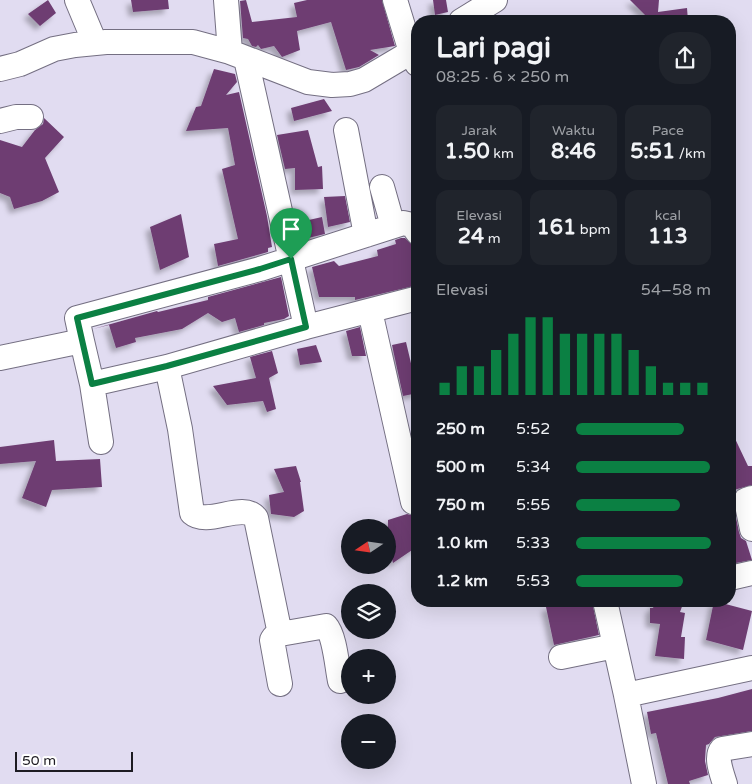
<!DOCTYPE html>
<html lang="id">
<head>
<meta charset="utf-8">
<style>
  :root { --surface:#171b24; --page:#20242c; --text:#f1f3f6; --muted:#9ea1a6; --accent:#0b8043 }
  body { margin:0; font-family:"Varela Round",sans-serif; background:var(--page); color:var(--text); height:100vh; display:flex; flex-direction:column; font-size:19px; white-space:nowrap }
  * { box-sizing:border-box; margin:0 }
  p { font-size:16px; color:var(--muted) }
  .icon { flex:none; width:28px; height:28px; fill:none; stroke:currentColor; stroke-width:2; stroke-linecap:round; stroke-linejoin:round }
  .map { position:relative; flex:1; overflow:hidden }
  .drawer { position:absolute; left:411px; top:15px; width:325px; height:592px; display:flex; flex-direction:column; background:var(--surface); border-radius:20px; box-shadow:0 5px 20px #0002 }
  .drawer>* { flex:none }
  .needle { width:32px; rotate:257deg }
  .tools { position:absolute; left:341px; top:519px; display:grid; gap:10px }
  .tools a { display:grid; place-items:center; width:55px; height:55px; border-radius:50%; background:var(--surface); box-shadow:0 5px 20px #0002; font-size:25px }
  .scale { position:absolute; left:15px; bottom:12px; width:118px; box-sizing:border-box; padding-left:5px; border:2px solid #1d1b22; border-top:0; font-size:14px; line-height:18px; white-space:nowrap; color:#1d1b22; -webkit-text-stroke:4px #fff; paint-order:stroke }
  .pin { position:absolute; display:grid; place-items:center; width:42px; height:42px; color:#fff; margin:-51px -21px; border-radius:50% 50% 50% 0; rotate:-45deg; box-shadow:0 0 5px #0007 }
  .pin .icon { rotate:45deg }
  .round { display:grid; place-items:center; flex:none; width:52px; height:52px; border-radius:20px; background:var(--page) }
  .overview { display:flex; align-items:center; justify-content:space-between; height:85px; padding:0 25px }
  h1 { font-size:28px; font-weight:700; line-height:38px }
  .figures { display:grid; grid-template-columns:repeat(3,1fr); gap:8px; height:85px; padding:5px 25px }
  .figures div { display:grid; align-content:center; border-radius:12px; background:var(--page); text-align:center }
  .figures b { font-size:21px; font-weight:700 }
  .figures small { font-size:14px; font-weight:400 }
  .figures p { font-size:14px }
  .chart { height:140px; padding:10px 25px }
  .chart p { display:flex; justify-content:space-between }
  .chart svg { width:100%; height:90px; margin-top:5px; stroke:var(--accent); stroke-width:6 }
  ul { padding:0 25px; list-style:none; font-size:16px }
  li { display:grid; grid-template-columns:80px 60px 1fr; align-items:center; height:38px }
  li i { height:12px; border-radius:6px; background:var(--accent) }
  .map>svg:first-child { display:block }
</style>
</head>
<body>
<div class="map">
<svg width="752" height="784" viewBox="0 0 752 784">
  <defs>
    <filter id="shadow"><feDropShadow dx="-4.5" dy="4.5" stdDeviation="2.5" flood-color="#0004"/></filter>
  </defs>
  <rect width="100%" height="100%" fill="#e1dcf1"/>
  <!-- building -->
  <path fill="#6e3e72" filter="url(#shadow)" d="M48 0 56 13 40 26 28 14Z
    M131 0H168L169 9 133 12Z
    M246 0 252 22 297 17 294 3 307 0H382L395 46 370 50 379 55 359 67 346 70 331 22 297 31 300 50 282 57 274 46 261 49 258 45 256 47 252 46 248 39 243 38 240 1Z
    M433 0H446L448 12 435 15Z
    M630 0H659L658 12 687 8 688 21H646V16Z
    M214 69 235 74 237 82 226 95 239 92 267 216 272 247 268 248V252L218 266 214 244 238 239 222 169 235 165 228 128 186 131 196 107 201 106Z
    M324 99 332 111 294 121 291 108Z
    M44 118 64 137 45 158 59 192 42 201 14 209 10 197 0 193V140L22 147 35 130 43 124Z
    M308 130 318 167 322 166 323 189 295 190V168L285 169 277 135Z
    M345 196 350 222 328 227 324 197Z
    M181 214 189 257 160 270 150 227Z
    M322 217 325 234 304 239 300 222Z
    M401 238H405L414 246 418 285 355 300V297H319L312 267 334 261 339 266 378 256 377 250 396 244 395 240Z
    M281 277 289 316 284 319 264 323V325L239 332 235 318 222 322 208 313 182 329 135 338 136 342 116 348 109 325 93 329 157 311 158 312 208 300V297Z
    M360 327 366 356H352L346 331Z
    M406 342 418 393 403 396 392 345Z
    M316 345 322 362 300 365 297 349Z
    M272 351 278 373 269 378 276 409 267 412 263 401 227 405 213 386 256 378 250 357Z
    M730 428 748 466H752V485L730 491Z
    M54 440 56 461 100 459 102 487 52 490 46 507 22 498 36 461 0 464V447Z
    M296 466 301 482H300L304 511 294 517 271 514 269 495 284 492 274 469Z
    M730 496H733V503L739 532 741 538 746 541 752 560 730 564Z
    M407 514 411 515 418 537V546L393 563 388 544V520Z
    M572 601H592L599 635 554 645 546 607Z
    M656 601H684L680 612 685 613 681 637H685L684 659 655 656 660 624 650 623V608H653Z
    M714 601 752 611 743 650 706 640Z
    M752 689V731L715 737 709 744 706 745 705 761 708 775 689 781 690 784H668L656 733 651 734 647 712 718 698Z"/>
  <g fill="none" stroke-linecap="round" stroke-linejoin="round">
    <!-- minor casing -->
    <g stroke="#746f82" stroke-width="26">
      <path id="minor" d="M77 0 95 43
        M226 0 230 52
        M395 0 411 52 417 64
        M461 21 495 0
        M0 69 20 64 54 49 75 45 106 42H193L230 52 308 82 332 85 350 84 364 80 418 48
        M0 121 16 117H31
        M346 130 366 235
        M382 187 393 226
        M370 311 413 502
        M306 327 418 298
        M82 341 77 318 260 269 403 223 412 225 418 233
        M0 358 82 341 92 384
        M167 367 180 429 192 513C208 527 243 501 256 518L280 634 274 637 272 640 280 684
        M101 442 92 384 167 367 306 327 246 59
        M752 498 746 500 752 529
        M730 578 752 573
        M605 601 626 695 752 668
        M280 634 326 626C335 636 337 667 340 681
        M561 657 615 646
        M626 695 644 784
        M725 784C722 774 715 757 722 749L752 744"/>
    </g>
    <!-- minor -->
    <use href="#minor" stroke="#fff" stroke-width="24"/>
  </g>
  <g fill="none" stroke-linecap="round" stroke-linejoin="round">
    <!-- route casing -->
    <g stroke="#fff" stroke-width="10">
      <path id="route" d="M291 259 306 327 167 366 92 384 77 318 260 269Z"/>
    </g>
    <!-- route -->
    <use href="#route" stroke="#0b8043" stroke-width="6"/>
  </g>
</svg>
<div class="tools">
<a><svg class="needle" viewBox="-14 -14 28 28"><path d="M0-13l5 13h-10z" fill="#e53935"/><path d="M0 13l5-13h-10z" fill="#9ea1a6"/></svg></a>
<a><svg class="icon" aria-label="layers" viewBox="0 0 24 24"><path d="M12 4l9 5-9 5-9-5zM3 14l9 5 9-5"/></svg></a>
<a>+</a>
<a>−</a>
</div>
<div class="scale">50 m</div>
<div class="pin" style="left:291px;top:259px;background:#1e9e55"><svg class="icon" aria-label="arrive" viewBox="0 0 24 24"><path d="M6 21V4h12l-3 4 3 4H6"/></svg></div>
<section class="drawer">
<div class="overview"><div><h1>Lari pagi</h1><p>08:25 · 6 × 250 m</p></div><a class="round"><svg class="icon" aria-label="share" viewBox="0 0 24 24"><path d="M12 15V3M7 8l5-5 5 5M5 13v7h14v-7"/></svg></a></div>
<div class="figures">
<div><p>Jarak</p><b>1.50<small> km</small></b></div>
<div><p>Waktu</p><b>8:46</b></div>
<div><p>Pace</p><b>5:51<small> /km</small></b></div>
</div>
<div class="figures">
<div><p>Elevasi</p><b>24<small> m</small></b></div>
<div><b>161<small> bpm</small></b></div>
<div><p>kcal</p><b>113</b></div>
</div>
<div class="chart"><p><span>Elevasi</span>54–58 m</p>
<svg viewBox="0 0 160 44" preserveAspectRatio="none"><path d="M5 44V38M15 44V30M25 44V30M35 44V22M45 44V14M55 44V6M65 44V6M75 44V14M85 44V14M95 44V14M105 44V14M115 44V22M125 44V30M135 44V38M145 44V38M155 44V38"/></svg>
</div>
<ul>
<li><b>250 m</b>5:52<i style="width:80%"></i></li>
<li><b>500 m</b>5:34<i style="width:99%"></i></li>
<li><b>750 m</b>5:55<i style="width:77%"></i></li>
<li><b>1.0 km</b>5:33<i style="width:100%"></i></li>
<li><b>1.2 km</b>5:53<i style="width:79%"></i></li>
</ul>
</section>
</div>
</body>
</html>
